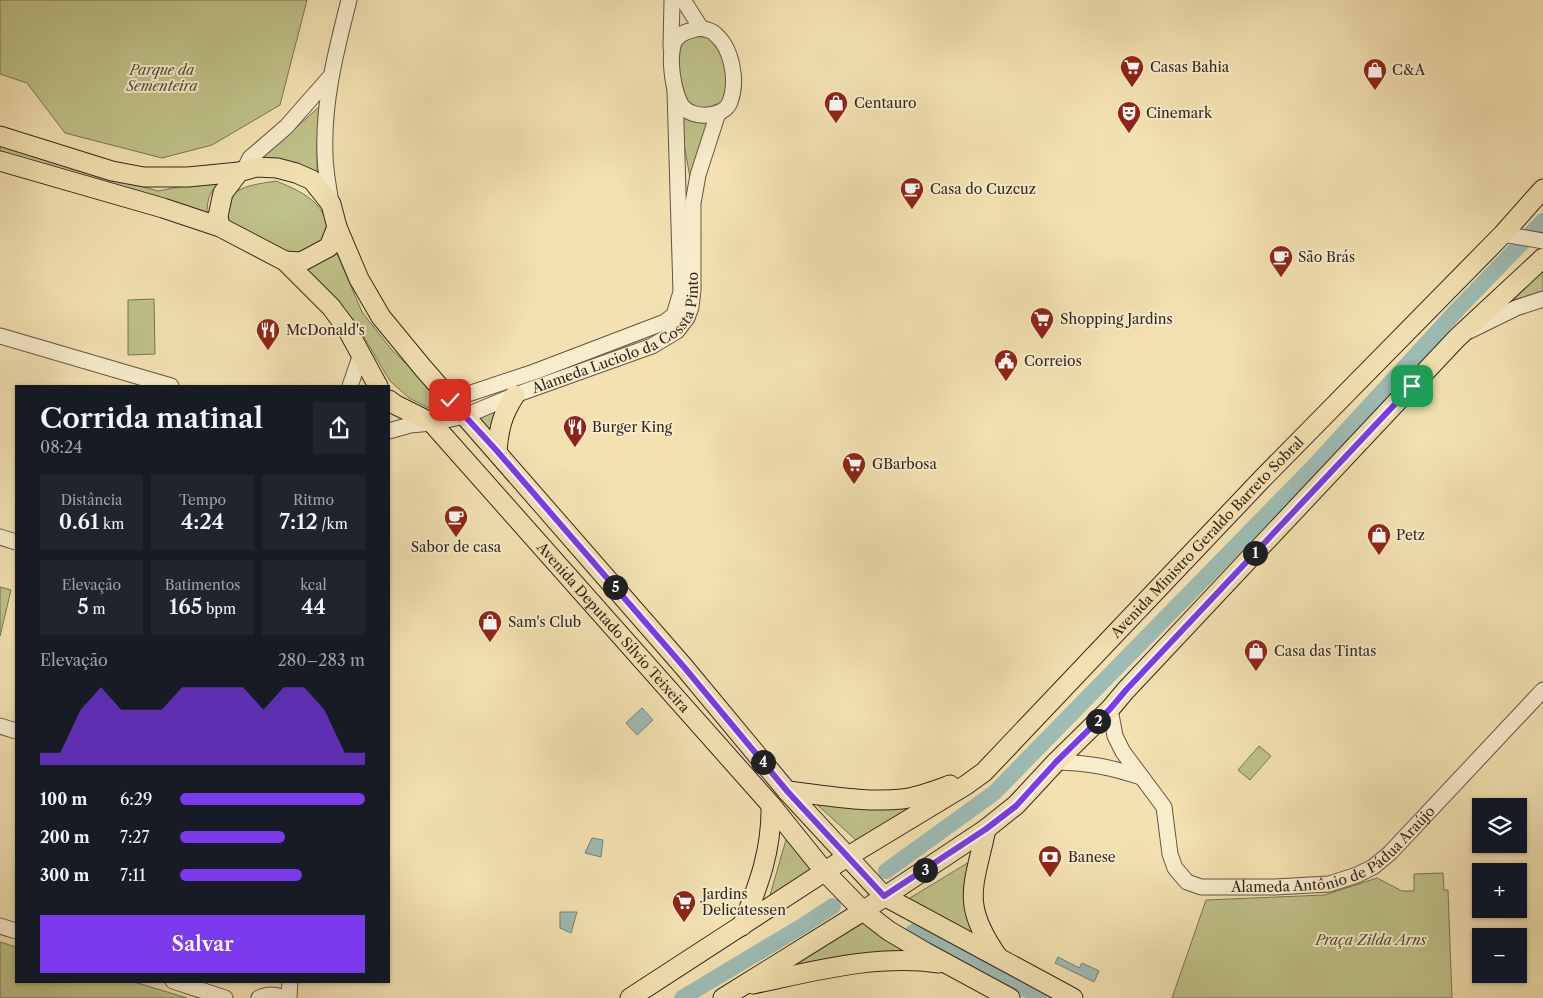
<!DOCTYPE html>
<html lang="pt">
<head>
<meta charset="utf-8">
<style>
  :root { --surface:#171b24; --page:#20242c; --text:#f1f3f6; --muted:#9ea1a6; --accent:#7c3aed }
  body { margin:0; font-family:"Libre Caslon Text",serif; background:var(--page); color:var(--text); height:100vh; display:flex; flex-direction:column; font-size:19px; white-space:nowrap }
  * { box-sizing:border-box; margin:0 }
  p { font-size:16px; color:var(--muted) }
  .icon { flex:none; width:28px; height:28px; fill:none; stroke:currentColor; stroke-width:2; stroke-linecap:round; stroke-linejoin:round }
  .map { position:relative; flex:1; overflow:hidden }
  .side { position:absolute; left:15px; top:385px; width:375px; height:598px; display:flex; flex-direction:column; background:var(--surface); border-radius:0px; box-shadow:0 1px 4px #0004 }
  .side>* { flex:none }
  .tools { position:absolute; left:1472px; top:798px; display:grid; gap:10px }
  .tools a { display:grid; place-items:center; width:55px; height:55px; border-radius:0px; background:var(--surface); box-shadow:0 1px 4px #0004; font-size:25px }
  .pin { position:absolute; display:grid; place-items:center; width:42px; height:42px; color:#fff; margin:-21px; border-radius:10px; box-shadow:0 2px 8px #0006 }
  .km { position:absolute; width:25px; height:25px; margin:-12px; border-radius:50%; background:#222; color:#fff; font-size:14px; line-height:25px; text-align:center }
  .round { display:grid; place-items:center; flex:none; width:52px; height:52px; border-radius:0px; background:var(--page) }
  .summary { display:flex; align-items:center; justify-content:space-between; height:85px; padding:0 25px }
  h1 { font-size:28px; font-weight:600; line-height:38px }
  .metrics { display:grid; grid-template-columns:repeat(3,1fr); gap:8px; height:85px; padding:5px 25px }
  .metrics div { display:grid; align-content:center; border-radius:0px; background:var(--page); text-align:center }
  .metrics b { font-size:21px; font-weight:600 }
  .metrics small { font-size:14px; font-weight:400 }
  .metrics p { font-size:14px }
  .chart { height:140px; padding:10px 25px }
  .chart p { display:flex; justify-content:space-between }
  .chart svg { width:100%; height:90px; margin-top:5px; fill:var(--accent); opacity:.7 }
  .action { display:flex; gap:10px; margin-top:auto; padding:10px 25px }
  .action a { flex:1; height:58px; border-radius:0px; background:var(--accent); color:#fff; font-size:20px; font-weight:600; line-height:58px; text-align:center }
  ul { padding:0 25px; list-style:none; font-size:16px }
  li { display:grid; grid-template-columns:80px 60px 1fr; align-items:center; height:38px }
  li i { height:12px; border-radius:6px; background:var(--accent) }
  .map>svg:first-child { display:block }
</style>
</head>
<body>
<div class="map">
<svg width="1543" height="998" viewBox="0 0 1543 998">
  <rect width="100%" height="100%" fill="#f3e1b1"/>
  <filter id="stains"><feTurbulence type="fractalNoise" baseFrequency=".004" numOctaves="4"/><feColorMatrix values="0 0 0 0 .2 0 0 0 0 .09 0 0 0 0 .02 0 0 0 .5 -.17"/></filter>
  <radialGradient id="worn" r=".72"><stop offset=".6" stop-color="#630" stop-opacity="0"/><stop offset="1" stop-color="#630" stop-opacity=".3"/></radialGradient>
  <!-- green -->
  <path fill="#bfc289" stroke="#797454" d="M0 0H307L280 105 212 145 162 158 65 133 27 83 0 74Z
    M700 33 717 38 730 73 724 101 704 109 687 103 679 88 678 49 686 38Z
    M320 106 317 144V180L256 164Z
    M679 116 707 122 691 183Z
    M0 145 158 191 224 178C209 192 207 198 207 217L0 156Z
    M276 181C296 189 322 200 327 224 328 228 326 235 325 240L297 257 231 227 225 218C226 213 226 207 228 202 235 185 260 184 276 181Z
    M336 251 362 312 391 349 427 384 448 409 439 411 431 409 409 398 390 381 354 320 303 270Z
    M1543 266V293L1508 301Z
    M154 299 155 354 128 355V300Z
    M498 410 496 437 478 419Z
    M0 587 11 590 0 636Z
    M1259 746 1271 756 1250 780 1238 770Z
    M812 800 910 807 857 841Z
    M788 833 815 870 768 902Z
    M984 853 979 888 991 947 905 901Z
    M1443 873 1444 890H1448L1452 998H1172L1206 900 1324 895 1377 878 1402 891H1414V874Z
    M862 918 918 960 784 970Z
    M0 942 16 947V981H131L187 998H0Z"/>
  <!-- water -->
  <path fill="#9ebcb5" stroke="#738079" d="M642 708 653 720 637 735 626 723Z
    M592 838 603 840 601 857 585 853Z
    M560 912H577L571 933 560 928Z
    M1058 957 1079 968 1082 963 1099 971 1094 982 1055 963Z"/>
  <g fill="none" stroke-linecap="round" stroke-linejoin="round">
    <!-- canal -->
    <path stroke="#9ebcb5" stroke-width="16" d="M886 871 994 793 1315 465 1458 309 1543 221
      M913 932 1043 998
      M682 998 804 925 833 906"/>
    <!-- minor casing -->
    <g stroke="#635444" stroke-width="17">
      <g id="minor">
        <path d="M683 0 701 28"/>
        <path d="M701 28C706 30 712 30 715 34 732 48 738 81 730 102 724 118 693 119 683 107 673 96 666 49 677 38 683 31 693 30 701 28Z"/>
        <path d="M671 48 672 0"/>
        <path d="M244 170 250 158 286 127 330 77"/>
        <path d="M331 204C329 188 325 171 325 154 323 101 336 51 349 0"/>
        <path d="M1503 234 1543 241"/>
        <path d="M1469 331 1516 308 1543 299"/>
        <path d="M0 336 171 386"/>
        <path d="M350 386 361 354"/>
        <path d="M450 400 534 372 665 322 674 315 681 292 675 91"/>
        <path id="s1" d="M389 431 410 425 432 423 465 416 515 395 652 346 677 331 687 318 691 307 693 290V203L698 175 718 113"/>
        <path d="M0 537 16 542"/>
        <path id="s2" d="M1110 709 1115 736 1123 752 1164 807 1170 854 1175 868 1187 882 1201 887H1275L1329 884 1357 875 1373 867 1390 853 1543 690"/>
        <path d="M0 726 16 731"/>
        <path d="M1056 762C1090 763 1110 767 1141 777"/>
        <path d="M0 926 16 931"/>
        <path d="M173 981 225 998"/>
        <path d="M259 998C267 994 275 994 284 998"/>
        <path d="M289 998 290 981"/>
      </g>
    </g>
    <!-- major casing -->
    <g stroke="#33251f" stroke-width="21">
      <g id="major">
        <path d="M0 136 112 171 144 177H188L239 172"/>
        <path d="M0 161 163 208 220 227 285 261 301 262 329 247 337 227 331 204 312 180 296 173 277 168 256 167 239 172 223 193 218 216 220 227"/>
        <path d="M337 227 359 279 381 317 423 368 684 667 787 791 884 896 1073 998"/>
        <path d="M285 261 331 307 346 327 378 386"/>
        <path id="s3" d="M389 400 396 405 432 423 771 805 825 872 863 911 889 931 925 952 1010 998"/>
        <path d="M497 451C499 428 502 415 515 395"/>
        <path d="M787 791C824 795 865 803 902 799 919 797 934 791 950 785"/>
        <path d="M986 829C974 887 960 903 998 957"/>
        <path d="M742 926C759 884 772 850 771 805"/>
        <path d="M753 984C815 971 876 954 939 963"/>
        <path id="s4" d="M630 998 847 857 966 785 984 772 1262 479 1503 234 1543 189"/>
        <path d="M723 998 863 911 986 829 1016 805 1056 762 1110 709 1126 690 1457 338 1543 258"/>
      </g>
    </g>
    <!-- minor -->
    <use href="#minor" stroke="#f7eccc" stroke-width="15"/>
    <!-- major -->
    <use href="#major" stroke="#f3e1b1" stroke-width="19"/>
  </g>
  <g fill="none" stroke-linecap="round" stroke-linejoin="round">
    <!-- route casing -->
    <g stroke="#fff" stroke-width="10">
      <path id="route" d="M450 400 497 451 684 667 787 791 884 896 986 829 1016 806 1056 762 1110 709 1126 690 1412 386"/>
    </g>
    <!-- route -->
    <use href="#route" stroke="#7c3aed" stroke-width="6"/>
  </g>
  <!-- icons -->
  <defs>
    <g id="supermarket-pin" transform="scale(1.25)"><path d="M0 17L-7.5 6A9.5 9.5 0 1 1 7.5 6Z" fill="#8f2418" stroke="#f7eccc"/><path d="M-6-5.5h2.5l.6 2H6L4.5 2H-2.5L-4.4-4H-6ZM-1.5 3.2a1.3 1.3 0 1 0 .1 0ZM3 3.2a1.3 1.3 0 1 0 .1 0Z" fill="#fff"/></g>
    <g id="shop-pin" transform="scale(1.25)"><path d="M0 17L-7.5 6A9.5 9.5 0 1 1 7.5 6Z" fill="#8f2418" stroke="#f7eccc"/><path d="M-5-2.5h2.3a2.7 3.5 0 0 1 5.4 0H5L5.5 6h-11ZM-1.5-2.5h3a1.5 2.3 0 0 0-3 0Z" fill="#fff"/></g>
    <g id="theatre-pin" transform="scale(1.25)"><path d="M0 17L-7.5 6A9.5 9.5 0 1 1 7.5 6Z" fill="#8f2418" stroke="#f7eccc"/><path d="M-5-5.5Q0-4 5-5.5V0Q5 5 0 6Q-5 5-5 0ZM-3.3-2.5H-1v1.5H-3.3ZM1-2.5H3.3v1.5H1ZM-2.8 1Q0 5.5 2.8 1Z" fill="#fff"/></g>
    <g id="cafe-pin" transform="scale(1.25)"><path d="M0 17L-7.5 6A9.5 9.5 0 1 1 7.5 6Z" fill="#8f2418" stroke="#f7eccc"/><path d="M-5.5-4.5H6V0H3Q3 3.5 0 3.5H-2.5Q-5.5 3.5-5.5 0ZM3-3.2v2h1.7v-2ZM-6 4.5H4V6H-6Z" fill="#fff"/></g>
    <g id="restaurant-pin" transform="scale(1.25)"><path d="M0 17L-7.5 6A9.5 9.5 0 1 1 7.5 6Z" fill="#8f2418" stroke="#f7eccc"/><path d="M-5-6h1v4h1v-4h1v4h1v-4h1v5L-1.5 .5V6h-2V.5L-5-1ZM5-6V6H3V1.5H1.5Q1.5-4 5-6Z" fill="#fff"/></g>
    <g id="civic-pin" transform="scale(1.25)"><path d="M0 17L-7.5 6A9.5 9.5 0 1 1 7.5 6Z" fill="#8f2418" stroke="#f7eccc"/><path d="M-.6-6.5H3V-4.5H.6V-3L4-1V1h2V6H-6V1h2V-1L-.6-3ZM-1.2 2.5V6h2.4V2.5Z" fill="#fff"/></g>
    <g id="bank-pin" transform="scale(1.25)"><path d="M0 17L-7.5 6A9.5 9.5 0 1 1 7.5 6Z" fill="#8f2418" stroke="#f7eccc"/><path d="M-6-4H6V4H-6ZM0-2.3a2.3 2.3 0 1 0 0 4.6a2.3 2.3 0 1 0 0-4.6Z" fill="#fff"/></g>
  </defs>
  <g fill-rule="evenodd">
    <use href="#supermarket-pin" x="1132" y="67"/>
    <use href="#shop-pin" x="1375" y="70"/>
    <use href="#shop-pin" x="836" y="103"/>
    <use href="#theatre-pin" x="1129" y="113"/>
    <use href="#cafe-pin" x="912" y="189"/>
    <use href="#cafe-pin" x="1281" y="257"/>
    <use href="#supermarket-pin" x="1042" y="319"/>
    <use href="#restaurant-pin" x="268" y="330"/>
    <use href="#civic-pin" x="1006" y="361"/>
    <use href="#restaurant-pin" x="575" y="427"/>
    <use href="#supermarket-pin" x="854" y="464"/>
    <use href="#cafe-pin" x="456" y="517"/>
    <use href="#shop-pin" x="1379" y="535"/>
    <use href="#shop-pin" x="490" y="622"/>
    <use href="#shop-pin" x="1256" y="651"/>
    <use href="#bank-pin" x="1050" y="857"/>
    <use href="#supermarket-pin" x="684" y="902"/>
  </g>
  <g text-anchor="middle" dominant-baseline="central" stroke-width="4" stroke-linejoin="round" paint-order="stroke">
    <!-- poi labels -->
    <g font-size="14" fill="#33251f" stroke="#f7eccc" text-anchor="start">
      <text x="1150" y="67">Casas Bahia</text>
      <text x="1392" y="70">C&amp;A</text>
      <text x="854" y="103">Centauro</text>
      <text x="1146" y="113">Cinemark</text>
      <text x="930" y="189">Casa do Cuzcuz</text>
      <text x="1298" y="257">São Brás</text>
      <text x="1060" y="319">Shopping Jardins</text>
      <text x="286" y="330">McDonald's</text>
      <text x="1024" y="361">Correios</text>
      <text x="592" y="427">Burger King</text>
      <text x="872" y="464">GBarbosa</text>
      <text x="1396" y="535">Petz</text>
      <text x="456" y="547" text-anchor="middle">Sabor de casa</text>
      <text x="508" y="622">Sam's Club</text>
      <text x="1274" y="651">Casa das Tintas</text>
      <text x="1068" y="857">Banese</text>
      <text x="702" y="894">Jardins<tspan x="702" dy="16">Delicatessen</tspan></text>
    </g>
    <!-- park labels -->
    <g font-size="14" font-style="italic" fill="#564c3a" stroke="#f7eccc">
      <text x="162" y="70">Parque da<tspan x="162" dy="16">Sementeira</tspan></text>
      <text x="1371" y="940">Praça Zilda Arns</text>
    </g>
    <!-- street labels -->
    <g font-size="14" fill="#33251f" stroke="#f7eccc">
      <text stroke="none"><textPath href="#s1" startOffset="260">Alameda Luciolo da Cossta Pinto</textPath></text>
      <text stroke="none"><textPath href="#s4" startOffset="744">Avenida Ministro Geraldo Barreto Sobral</textPath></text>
      <text stroke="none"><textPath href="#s3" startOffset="322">Avenida Deputado Sílvio Teixeira</textPath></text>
      <text stroke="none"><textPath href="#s2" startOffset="354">Alameda Antônio de Pádua Araújo</textPath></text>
    </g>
  </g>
  <rect width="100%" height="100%" filter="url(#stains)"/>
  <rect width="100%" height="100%" fill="url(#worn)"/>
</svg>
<div class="tools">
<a><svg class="icon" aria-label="layers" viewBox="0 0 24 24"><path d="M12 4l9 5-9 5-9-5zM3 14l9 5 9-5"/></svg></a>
<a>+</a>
<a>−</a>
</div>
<div class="pin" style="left:1412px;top:386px;background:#1e9e55"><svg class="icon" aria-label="arrive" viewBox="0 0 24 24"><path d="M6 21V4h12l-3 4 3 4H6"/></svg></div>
<div class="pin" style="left:450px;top:400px;background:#d93025"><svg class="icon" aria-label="check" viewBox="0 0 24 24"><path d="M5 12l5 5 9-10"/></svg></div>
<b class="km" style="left:1255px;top:553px">1</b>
<b class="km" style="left:1098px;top:721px">2</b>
<b class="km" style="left:925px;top:870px">3</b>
<b class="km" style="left:763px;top:762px">4</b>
<b class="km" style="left:615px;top:587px">5</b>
<section class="side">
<div class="summary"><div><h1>Corrida matinal</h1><p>08:24</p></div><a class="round"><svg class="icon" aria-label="share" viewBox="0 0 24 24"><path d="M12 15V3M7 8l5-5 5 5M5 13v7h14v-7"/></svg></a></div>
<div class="metrics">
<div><p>Distância</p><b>0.61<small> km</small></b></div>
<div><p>Tempo</p><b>4:24</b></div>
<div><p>Ritmo</p><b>7:12<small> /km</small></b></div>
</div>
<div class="metrics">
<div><p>Elevação</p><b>5<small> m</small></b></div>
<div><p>Batimentos</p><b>165<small> bpm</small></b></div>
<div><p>kcal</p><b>44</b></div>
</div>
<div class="chart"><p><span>Elevação</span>280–283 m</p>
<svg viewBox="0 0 160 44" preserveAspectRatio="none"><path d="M0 44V38L10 38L20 17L30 6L40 17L50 17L60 17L70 6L80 6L90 6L100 6L110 17L120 6L130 6L140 17L150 38L160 38V44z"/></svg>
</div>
<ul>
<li><b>100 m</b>6:29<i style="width:100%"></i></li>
<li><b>200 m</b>7:27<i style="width:57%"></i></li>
<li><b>300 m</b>7:11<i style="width:66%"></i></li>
</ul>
<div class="action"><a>Salvar</a></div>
</section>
</div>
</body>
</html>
